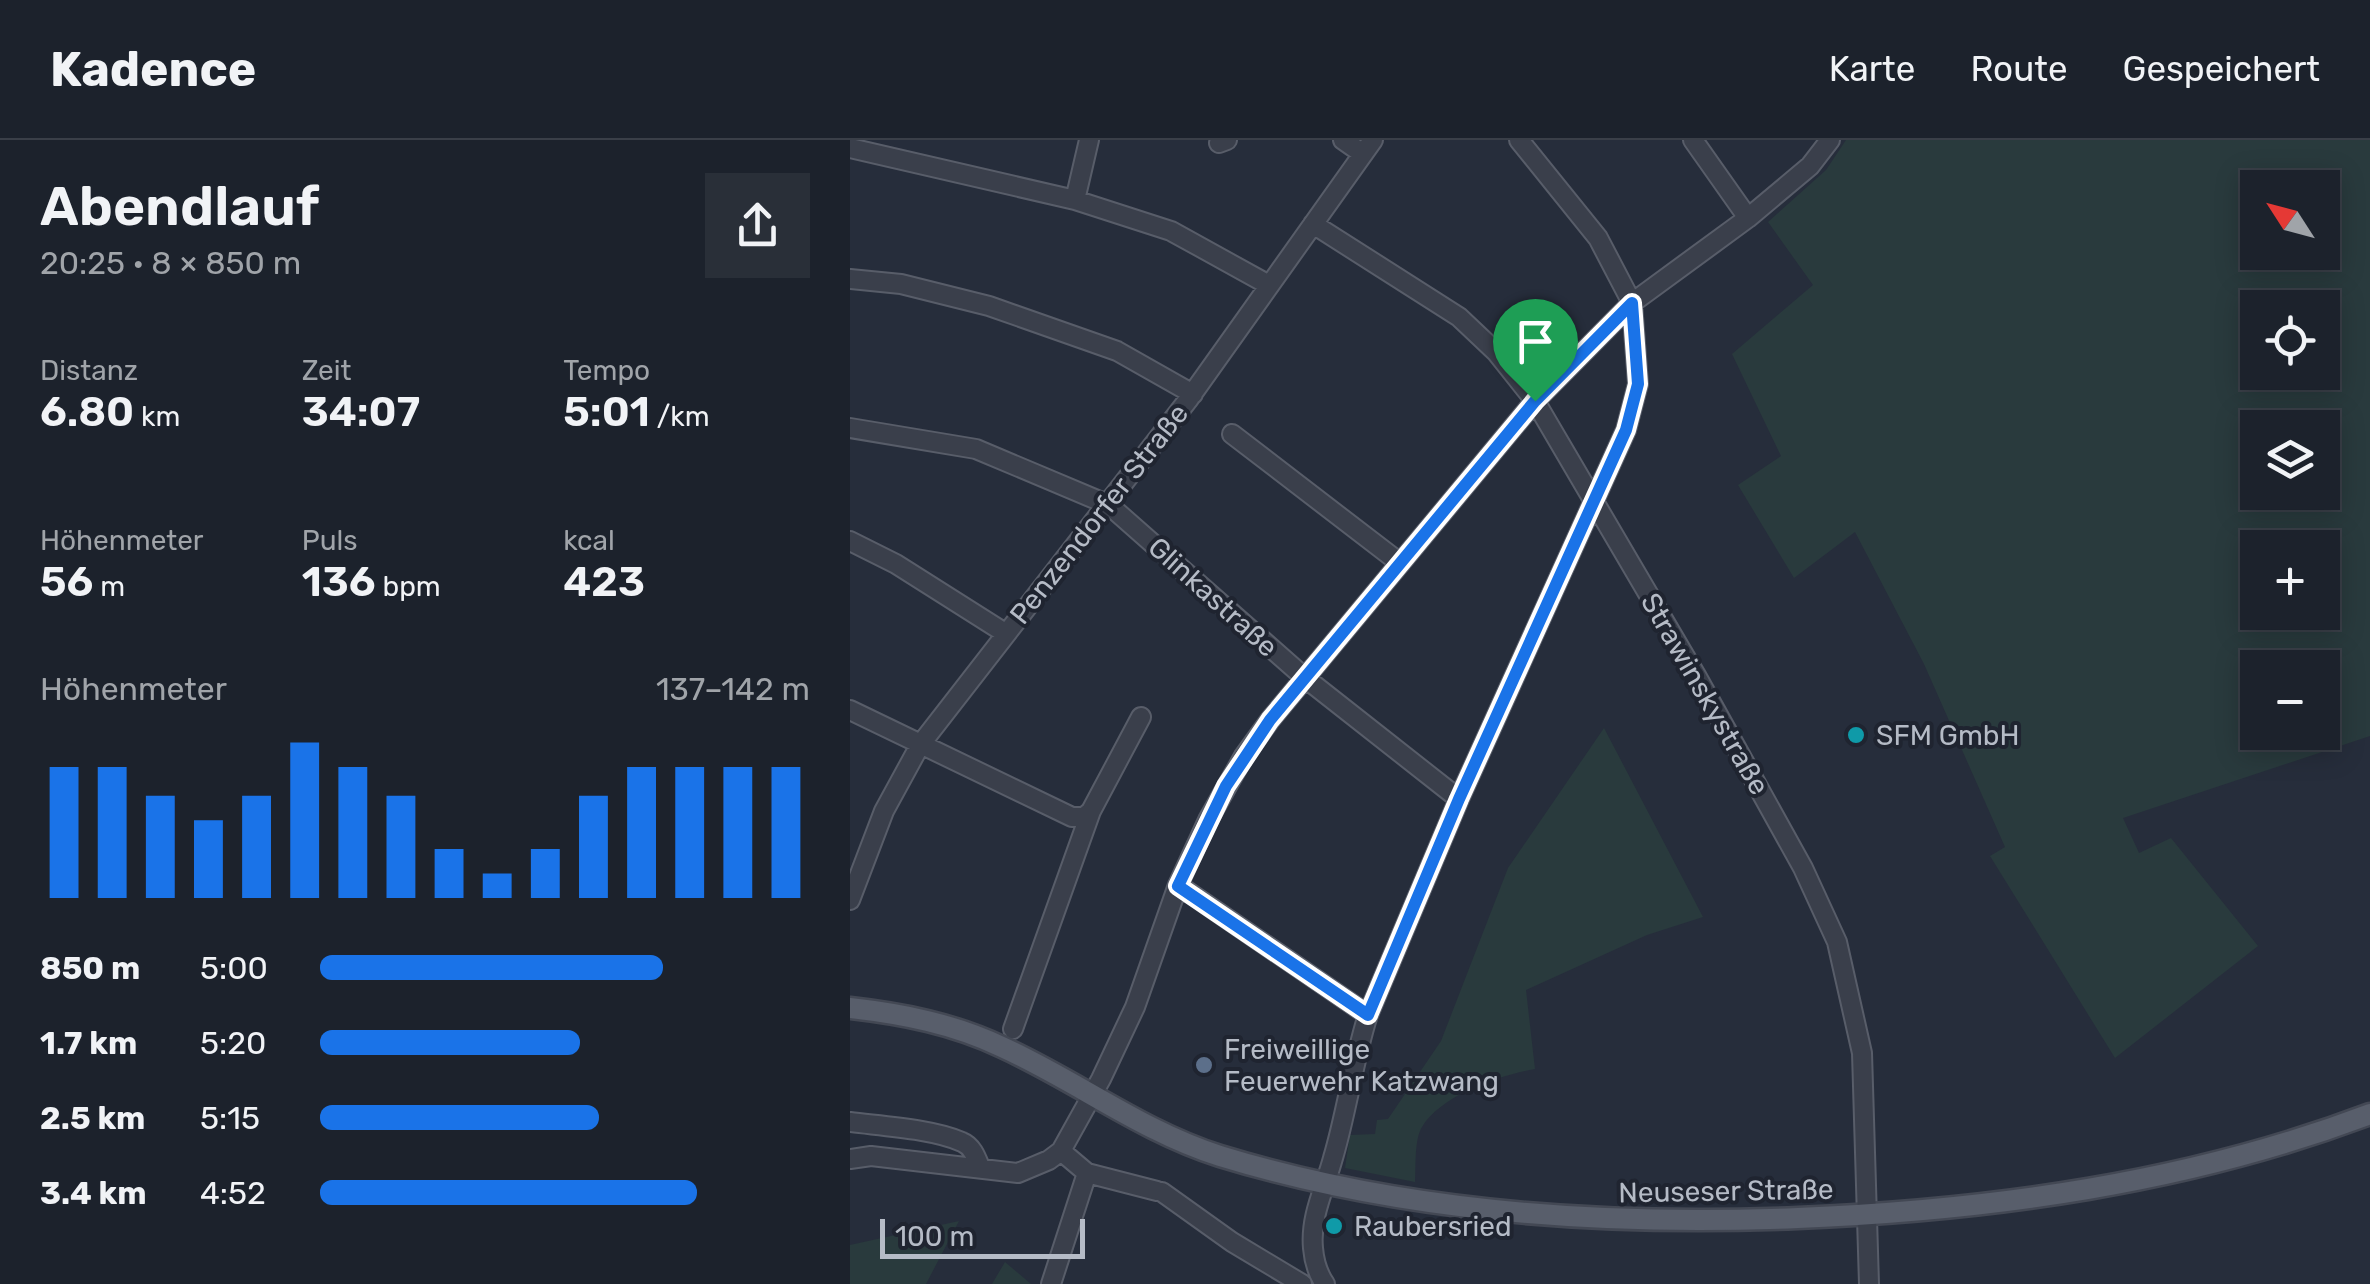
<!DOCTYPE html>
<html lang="de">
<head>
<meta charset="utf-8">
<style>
  :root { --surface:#1c222c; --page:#292f38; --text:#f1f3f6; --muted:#a0a4a9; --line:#3a3f48; --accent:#1a73e8 }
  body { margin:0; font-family:Rubik,sans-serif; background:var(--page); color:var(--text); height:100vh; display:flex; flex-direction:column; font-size:38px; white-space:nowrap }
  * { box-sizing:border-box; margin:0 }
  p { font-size:32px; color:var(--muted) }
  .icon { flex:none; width:55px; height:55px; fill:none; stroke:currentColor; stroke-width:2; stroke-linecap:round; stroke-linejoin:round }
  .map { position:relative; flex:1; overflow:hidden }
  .panel { display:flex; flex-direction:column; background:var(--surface); width:850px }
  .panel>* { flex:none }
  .needle { width:65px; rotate:306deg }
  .controls { position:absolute; left:1390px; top:30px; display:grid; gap:20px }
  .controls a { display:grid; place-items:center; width:100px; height:100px; border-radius:0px; background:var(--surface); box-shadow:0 5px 25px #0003,0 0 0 2px var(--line); font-size:50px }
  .scale { position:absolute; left:30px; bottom:25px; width:205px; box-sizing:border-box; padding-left:10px; border:5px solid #b5bbc6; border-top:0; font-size:28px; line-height:35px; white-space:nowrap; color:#b5bbc6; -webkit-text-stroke:8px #1f2430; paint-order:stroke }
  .pin { position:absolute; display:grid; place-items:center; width:85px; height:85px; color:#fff; margin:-102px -42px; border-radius:50% 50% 50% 0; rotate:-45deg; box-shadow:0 0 10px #0007 }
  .pin .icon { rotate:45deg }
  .round { display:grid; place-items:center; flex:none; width:105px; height:105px; border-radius:0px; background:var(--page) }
  .headline { display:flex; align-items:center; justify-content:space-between; height:170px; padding:0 40px }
  h1 { font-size:55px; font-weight:600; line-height:75px }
  .stats { display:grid; grid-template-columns:repeat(3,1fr); gap:15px; height:170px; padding:10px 40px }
  .stats div { display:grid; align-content:center }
  .stats b { font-size:42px; font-weight:600 }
  .stats small { font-size:28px; font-weight:400 }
  .stats p { font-size:28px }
  .chart { height:280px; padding:20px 40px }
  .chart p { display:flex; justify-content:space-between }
  .chart svg { width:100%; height:180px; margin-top:10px; stroke:var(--accent); stroke-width:6 }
  ul { padding:0 40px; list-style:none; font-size:32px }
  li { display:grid; grid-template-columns:160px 120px 1fr; align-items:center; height:75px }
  li i { height:25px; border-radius:12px; background:var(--accent) }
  header { display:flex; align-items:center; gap:60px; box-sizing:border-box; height:140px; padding:0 50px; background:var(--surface); border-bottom:2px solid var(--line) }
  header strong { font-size:48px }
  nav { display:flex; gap:55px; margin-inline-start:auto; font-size:35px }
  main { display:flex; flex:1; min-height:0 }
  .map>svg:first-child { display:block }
</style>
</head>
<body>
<header>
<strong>Kadence</strong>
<nav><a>Karte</a><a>Route</a><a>Gespeichert</a></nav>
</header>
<main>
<section class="panel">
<div class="headline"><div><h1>Abendlauf</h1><p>20:25 · 8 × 850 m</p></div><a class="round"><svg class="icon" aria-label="share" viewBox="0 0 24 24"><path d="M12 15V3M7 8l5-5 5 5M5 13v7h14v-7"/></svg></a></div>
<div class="stats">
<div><p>Distanz</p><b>6.80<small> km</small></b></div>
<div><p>Zeit</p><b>34:07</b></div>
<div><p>Tempo</p><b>5:01<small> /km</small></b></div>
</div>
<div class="stats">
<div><p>Höhenmeter</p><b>56<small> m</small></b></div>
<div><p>Puls</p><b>136<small> bpm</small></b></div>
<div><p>kcal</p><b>423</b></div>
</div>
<div class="chart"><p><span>Höhenmeter</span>137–142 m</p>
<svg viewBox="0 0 160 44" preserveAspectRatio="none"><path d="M5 44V12M15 44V12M25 44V19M35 44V25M45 44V19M55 44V6M65 44V12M75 44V19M85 44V32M95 44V38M105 44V32M115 44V19M125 44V12M135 44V12M145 44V12M155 44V12"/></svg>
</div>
<ul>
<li><b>850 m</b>5:00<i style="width:70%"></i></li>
<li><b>1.7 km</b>5:20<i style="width:53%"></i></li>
<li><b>2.5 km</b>5:15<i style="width:57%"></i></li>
<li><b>3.4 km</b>4:52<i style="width:77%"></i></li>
</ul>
</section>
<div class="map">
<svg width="1520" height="1144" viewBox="0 0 1520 1144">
  <rect width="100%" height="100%" fill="#262d3b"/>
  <!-- green -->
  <path fill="#293a3d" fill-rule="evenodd" d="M996 0H1520V596L1273 678 1289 713 1321 698 1408 806 1265 918 1140 716 1155 707 1074 524 1005 392 944 438 888 345 931 316 882 214 963 145 918 82 976 30ZM1408 48H1472V112H1408ZM1408 168H1472V232H1408ZM1408 288H1472V352H1408ZM1408 408H1472V472H1408ZM1408 528H1472V592H1408Z
    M754 588 853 777 797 795 676 850 685 929C650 935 591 955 572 987 564 1000 566 1027 565 1042L495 1028 500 995 525 994 527 980 538 979 591 901 658 728Z
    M109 1081 76 1144H0V1105Z
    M155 1122 181 1144H142Z"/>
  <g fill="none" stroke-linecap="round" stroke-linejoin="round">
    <!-- minor casing -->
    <g stroke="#585d69" stroke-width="22">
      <path id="minor" d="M493 0 513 14
        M843 0 898 78
        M369 3 377 0
        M0 8 225 60 321 91 419 145
        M225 60 239 0
        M463 84 609 177 646 212 685 261 847 537 953 728 987 802 1012 913 1019 1144
        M0 139 51 144 139 166 267 211 343 254
        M0 288 126 309 259 365 454 537 609 659
        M382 294 550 423
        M0 401 46 424 155 493
        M0 570 222 677H234L241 671 291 577
        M328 745 518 875
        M0 760 34 671 70 605 338 260 523 0
        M163 889 241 671
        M0 982C31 986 84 989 112 1002 122 1006 126 1017 130 1027
        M211 1011 237 1033 307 1051
        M0 1019 21 1016 168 1033 199 1020 211 1011 251 939 285 867 328 745 358 680 394 616 420 580 685 261 782 163 898 78 960 26 980 0
        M312 1052 382 1102 452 1144
        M201 1144 237 1033
        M475 1144C468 1134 464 1120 463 1108 460 1076 475 1048 483 1018 497 971 503 922 518 875L609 659 776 290 788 244 782 163 748 98 669 0"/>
    </g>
    <!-- major casing -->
    <g stroke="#434854" stroke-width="25">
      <path id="major" d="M0 868C53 874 104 884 152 907 227 941 291 991 370 1016 556 1073 755 1086 948 1078 1142 1070 1338 1043 1520 974"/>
    </g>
    <!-- minor -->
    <use href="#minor" stroke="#3a3f4b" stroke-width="18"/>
    <!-- major -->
    <use href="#major" stroke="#585e6b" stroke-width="20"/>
  </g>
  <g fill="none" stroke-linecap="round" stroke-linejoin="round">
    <!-- route casing -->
    <g stroke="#fff" stroke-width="20">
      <path id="route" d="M782 163 788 244 776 290 609 659 518 875 328 746 376 646 420 580 685 261Z"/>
    </g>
    <!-- route -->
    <use href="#route" stroke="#1a73e8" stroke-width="12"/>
  </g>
  <!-- markers -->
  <g fill="#0f9aa8" stroke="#1f2430" stroke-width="4">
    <circle cx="1006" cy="595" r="10"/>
    <circle cx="484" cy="1086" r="10"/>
  </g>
  <circle fill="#5c6f8a" stroke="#1f2430" stroke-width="4" cx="354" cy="925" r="10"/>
  <g text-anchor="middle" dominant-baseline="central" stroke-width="8" stroke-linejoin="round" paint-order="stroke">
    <!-- street labels -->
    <g font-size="28" fill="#b5bbc6" stroke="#1f2430">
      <text transform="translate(249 374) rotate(-52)">Penzendorfer Straße</text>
      <text transform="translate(363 457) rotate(42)">Glinkastraße</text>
      <text transform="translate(855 554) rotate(60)">Strawinskystraße</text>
      <text transform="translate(876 1051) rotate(-1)">Neuseser Straße</text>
    </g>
    <!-- poi labels -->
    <g font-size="28" fill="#b5bbc6" stroke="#1f2430" text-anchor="start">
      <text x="1026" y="595">SFM GmbH</text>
      <text x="374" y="909">Freiweillige<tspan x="374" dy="32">Feuerwehr Katzwang</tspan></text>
      <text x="504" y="1086">Raubersried</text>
    </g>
  </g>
</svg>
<div class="controls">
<a><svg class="needle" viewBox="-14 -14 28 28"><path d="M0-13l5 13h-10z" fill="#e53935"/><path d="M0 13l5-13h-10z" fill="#a0a4a9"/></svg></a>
<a><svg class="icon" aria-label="locate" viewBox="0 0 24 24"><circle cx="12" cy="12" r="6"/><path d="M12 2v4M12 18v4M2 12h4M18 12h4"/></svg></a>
<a><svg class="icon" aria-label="layers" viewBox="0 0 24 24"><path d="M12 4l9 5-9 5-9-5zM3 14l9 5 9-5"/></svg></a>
<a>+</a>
<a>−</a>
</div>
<div class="scale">100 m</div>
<div class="pin" style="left:685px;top:261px;background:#1e9e55"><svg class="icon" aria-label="arrive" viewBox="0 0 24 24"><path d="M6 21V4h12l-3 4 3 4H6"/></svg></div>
</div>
</main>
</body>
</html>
